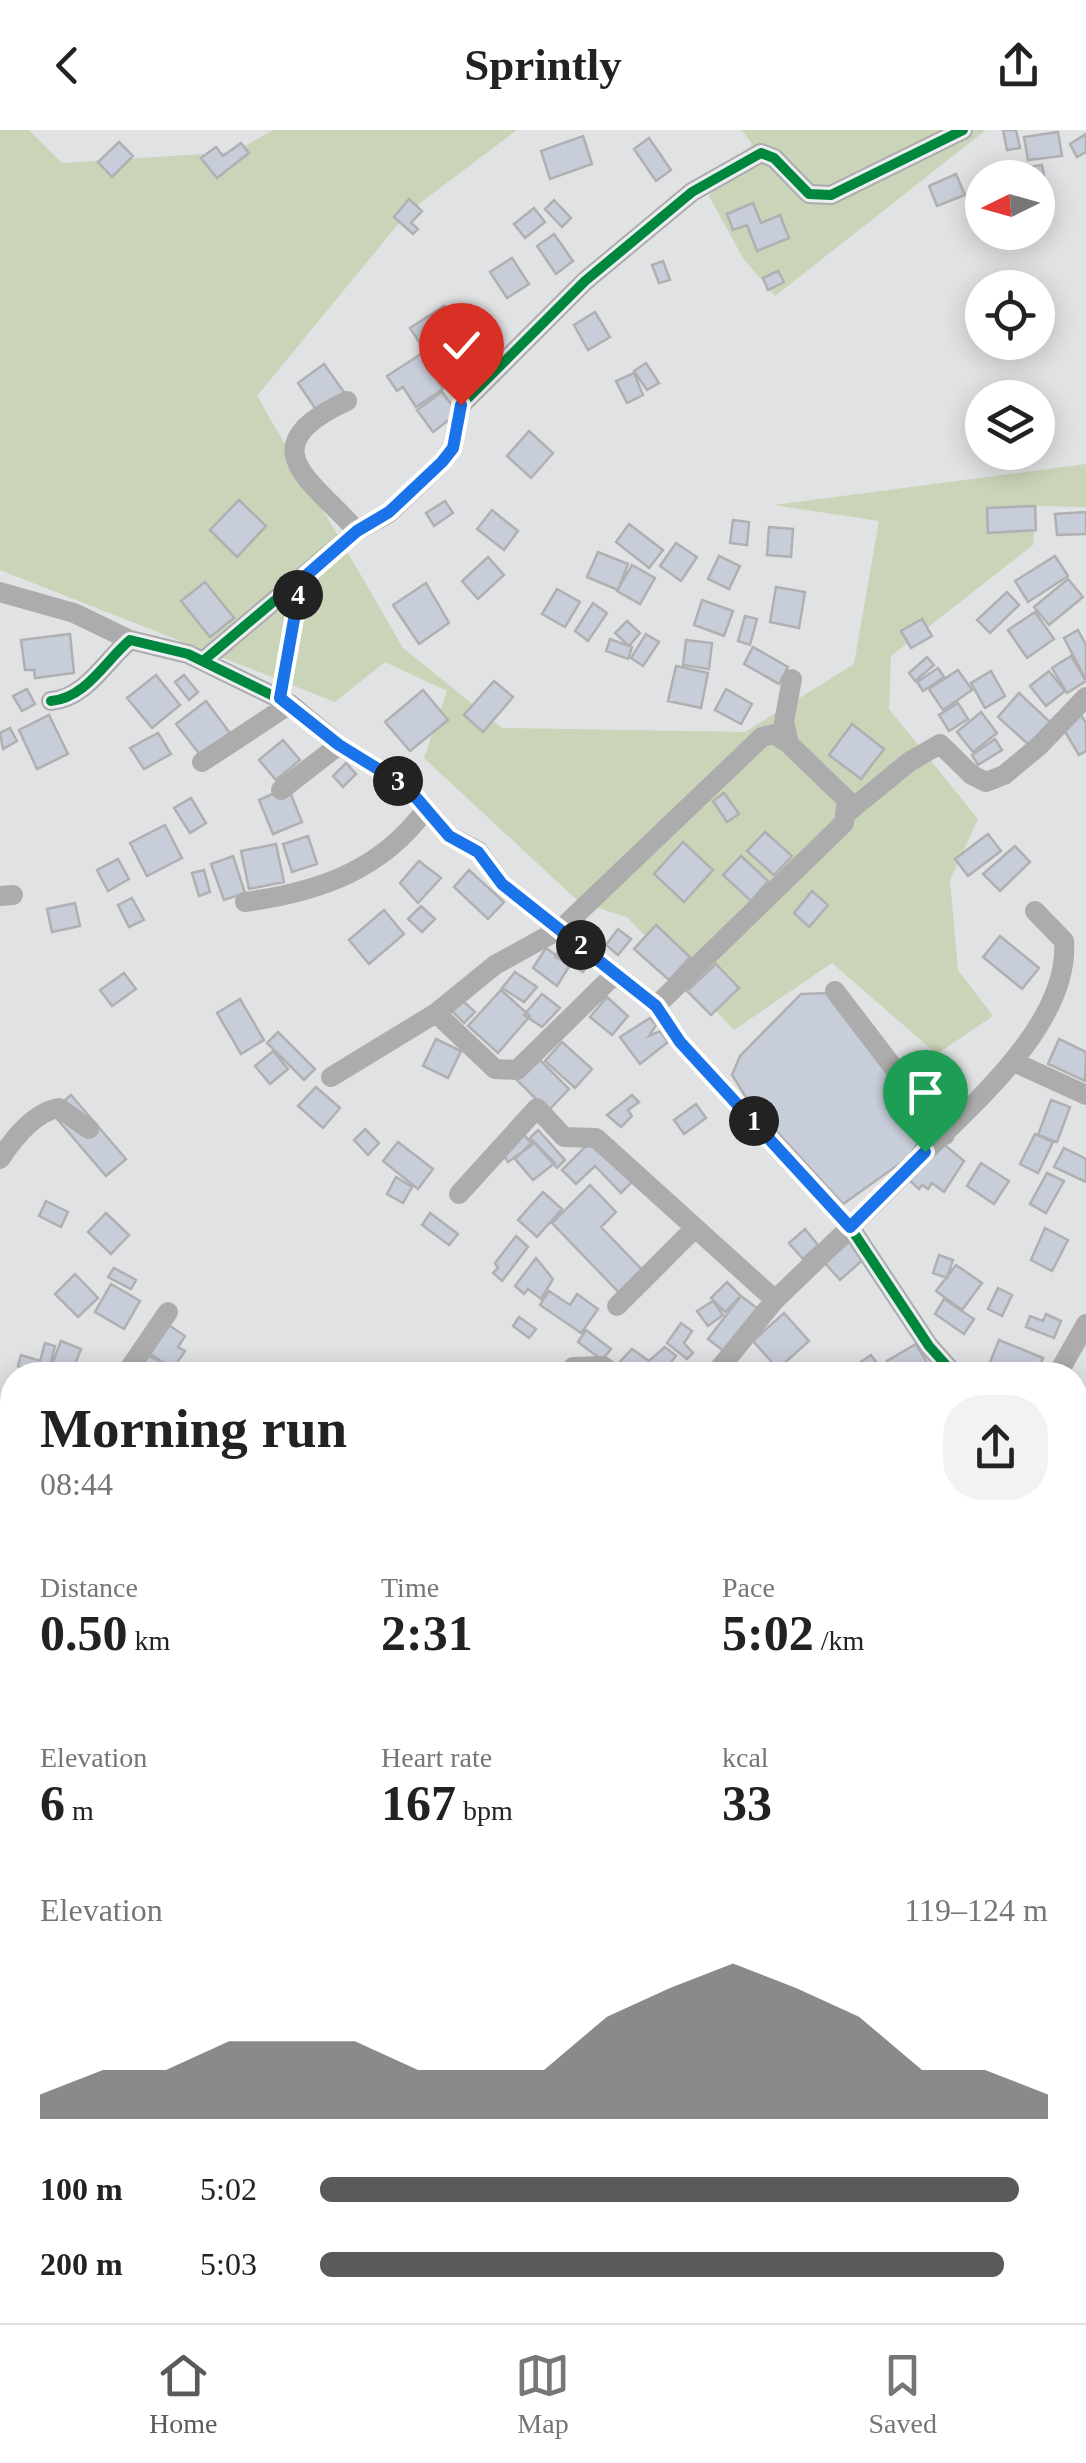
<!DOCTYPE html>
<html lang="en">
<head>
<meta charset="utf-8">
<style>
  :root { --surface:#fff; --page:#f2f2f2; --text:#222; --muted:#767676; --line:#e0e0e0; --accent:#595a5a }
  body { margin:0; font-family:"Times New Roman",serif; background:var(--page); color:var(--text); height:100vh; display:flex; flex-direction:column; font-size:38px; white-space:nowrap }
  * { box-sizing:border-box; margin:0 }
  p { font-size:32px; color:var(--muted) }
  .icon { flex:none; width:55px; height:55px; fill:none; stroke:currentColor; stroke-width:2; stroke-linecap:round; stroke-linejoin:round }
  .map { position:relative; flex:1; overflow:hidden }
  .sheet { position:absolute; left:0px; top:1232px; width:1088px; height:962px; display:flex; flex-direction:column; background:var(--surface); border-radius:40px 40px 0 0; box-shadow:0 5px 25px #0003 }
  .sheet>* { flex:none }
  .needle { width:65px; rotate:265deg }
  .fabs { position:absolute; left:965px; top:30px; display:grid; gap:20px }
  .fabs a { display:grid; place-items:center; width:90px; height:90px; border-radius:50%; background:var(--surface); box-shadow:0 5px 25px #0003; font-size:50px }
  .pin { position:absolute; display:grid; place-items:center; width:85px; height:85px; color:#fff; margin:-102px -42px; border-radius:50% 50% 50% 0; rotate:-45deg; box-shadow:0 0 10px #0007 }
  .pin .icon { rotate:45deg }
  .km { position:absolute; width:50px; height:50px; margin:-25px; border-radius:50%; background:#222; color:#fff; font-size:28px; line-height:50px; text-align:center }
  .round { display:grid; place-items:center; flex:none; width:105px; height:105px; border-radius:40px; background:var(--page) }
  .overview { display:flex; align-items:center; justify-content:space-between; height:170px; padding:0 40px }
  h1 { font-size:55px; font-weight:600; line-height:75px }
  .metrics { display:grid; grid-template-columns:repeat(3,1fr); gap:15px; height:170px; padding:10px 40px }
  .metrics div { display:grid; align-content:center }
  .metrics b { font-size:50px; font-weight:600 }
  .metrics small { font-size:28px; font-weight:400 }
  .metrics p { font-size:28px }
  .chart { height:280px; padding:20px 40px }
  .chart p { display:flex; justify-content:space-between }
  .chart svg { width:100%; height:180px; margin-top:10px; fill:var(--accent); opacity:.7 }
  ul { padding:0 40px; list-style:none; font-size:32px }
  li { display:grid; grid-template-columns:160px 120px 1fr; align-items:center; height:75px }
  li i { height:25px; border-radius:12px; background:var(--accent) }
  header { display:flex; justify-content:space-between; align-items:center; height:130px; padding:0 40px; background:var(--surface); font-size:45px; font-weight:600 }
  .tabs { display:flex; justify-content:space-around; align-items:center; height:140px; border-top:2px solid var(--line); background:var(--surface); font-size:28px; color:var(--muted) }
  .tabs a { display:grid; justify-items:center; gap:5px }
  .tabs .on { color:var(--accent) }
  .map>svg:first-child { display:block }
</style>
</head>
<body>
<header><svg class="icon" aria-label="back" viewBox="0 0 24 24"><path d="M15 5l-7 7 7 7"/></svg>Sprintly<svg class="icon" aria-label="share" viewBox="0 0 24 24"><path d="M12 15V3M7 8l5-5 5 5M5 13v7h14v-7"/></svg></header>
<div class="map">
<svg width="1086" height="2193" viewBox="0 0 1086 2193">
  <rect width="100%" height="100%" fill="#e1e2e3"/>
  <!-- green -->
  <path fill="#cad4b8" d="M0 0H29L62 33 235 22 273 0H517L408 82 257 266 403 518 502 598 745 602 854 534 879 391 774 375 1086 334V377L1037 376 1033 415 891 526 889 579 978 689 950 750 958 840 993 886 937 924 832 833 734 900 627 787 579 772 424 628 447 561 385 532 335 572 0 440Z
    M742 0H986L775 166 743 128 709 66 752 14Z"/>
  <!-- building -->
  <path fill="#c7cdd9" stroke="#b0b0b2" stroke-width="2.5" d="M1003 0H1016L1020 18 1007 20Z
    M1058 2 1062 26 1028 30 1024 7Z
    M1086 4V22L1077 27 1070 14Z
    M583 6 592 34 550 49 541 21Z
    M649 8 671 40 656 51 634 19Z
    M119 12 133 26 112 47 98 32Z
    M241 13 249 23 217 48 201 28 216 17 223 26Z
    M1042 35 1045 51 1023 48 1022 38Z
    M956 44 965 65 937 76 929 56Z
    M409 69 422 81 411 93 418 99 413 104 394 87Z
    M554 70 571 88 562 97 545 79Z
    M753 73 761 93 780 85 789 108 757 121 747 95 733 100 727 84Z
    M534 78 545 92 525 108 514 94Z
    M554 104 573 131 556 144 537 116Z
    M512 128 529 154 507 168 490 142Z
    M663 131 670 150 659 153 652 135Z
    M778 141 784 152 768 160 763 148Z
    M444 176 457 197 424 219 410 198Z
    M595 182 610 207 588 220 574 195Z
    M421 224 443 259 416 277 403 257 397 261 387 246Z
    M646 233 659 253 647 260 634 241Z
    M324 234 346 265 319 284 298 253Z
    M634 243 643 265 627 273 616 251Z
    M442 262 458 283 433 302 417 280Z
    M529 301 553 323 531 348 507 326Z
    M239 370 266 396 237 427 210 400Z
    M445 371 453 383 434 396 426 383Z
    M1035 376 1036 400 988 403 987 378Z
    M492 380 518 401 504 420 477 399Z
    M1086 382V404L1057 405 1055 384Z
    M733 390 749 392 747 415 730 413Z
    M629 394 663 420 649 438 616 412Z
    M769 397 793 399 791 427 767 425Z
    M676 413 697 427 681 451 660 436Z
    M598 422 628 434 618 460 587 447Z
    M719 426 740 436 729 459 708 449Z
    M1055 426 1068 446 1028 472 1015 451Z
    M488 427 504 445 478 469 462 451Z
    M632 435 655 448 640 474 617 461Z
    M1068 449 1083 467 1049 495 1034 477Z
    M205 452 234 488 210 507 181 471Z
    M426 453 449 493 419 514 393 475Z
    M776 457 805 462 799 498 770 492Z
    M557 459 580 472 565 497 542 484Z
    M1007 462 1019 475 990 503 977 490Z
    M702 470 733 481 724 506 694 495Z
    M593 473 607 483 588 511 575 501Z
    M1035 482 1054 509 1027 528 1008 500Z
    M745 486 757 489 750 515 738 511Z
    M922 489 932 506 911 518 901 501Z
    M627 491 640 503 629 516 615 503Z
    M1078 500 1086 515V550L1064 508Z
    M70 504 74 543 35 548 34 540H25L21 510Z
    M646 504 659 512 643 536 631 528Z
    M610 509 632 517 628 529 606 521Z
    M686 510 712 513 709 539 683 535Z
    M753 517 788 537 779 554 744 534Z
    M1071 526 1086 551 1067 563 1052 538Z
    M927 527 934 535 915 551 909 543Z
    M676 536 708 543 701 578 668 571Z
    M938 538 944 547 923 561 917 552Z
    M958 540 972 560 943 580 929 559Z
    M991 541 1005 566 985 578 971 553Z
    M1049 541 1065 561 1046 576 1030 556Z
    M156 545 180 575 152 598 127 568Z
    M184 545 198 562 189 570 175 552Z
    M494 551 513 567 483 602 464 585Z
    M27 559 35 574 22 581 13 566Z
    M726 559 752 574 741 594 715 580Z
    M423 560 448 590 410 621 385 592Z
    M1019 563 1050 592 1029 615 998 587Z
    M206 571 230 603 201 626 176 594Z
    M958 573 968 589 949 601 939 585Z
    M981 582 997 603 973 622 957 602Z
    M49 585 68 624 37 639 19 600Z
    M1081 585 1086 593V621L1079 625 1062 597Z
    M852 594 884 619 861 649 829 625Z
    M10 598 17 611 3 619 0 603Z
    M158 603 171 624 144 639 130 618Z
    M995 609 1002 620 978 635 972 625Z
    M283 610 300 630 276 650 259 630Z
    M346 633 356 644 343 657 333 646Z
    M288 657 302 692 273 704 259 670Z
    M724 663 739 684 727 692 713 671Z
    M191 668 206 693 190 703 174 678Z
    M165 695 182 728 147 746 130 713Z
    M765 702 792 726 774 745 747 721Z
    M988 704 1001 721 968 746 955 729Z
    M308 706 317 734 292 742 283 714Z
    M683 712 713 740 684 772 654 744Z
    M276 714 284 752 249 759 241 721Z
    M1015 716 1030 732 1000 761 983 744Z
    M233 726 245 763 224 770 211 734Z
    M741 726 768 751 751 771 723 745Z
    M118 729 129 749 108 761 97 740Z
    M419 731 441 748 418 773 400 753Z
    M204 740 210 762 199 766 192 743Z
    M469 740 504 772 488 789 454 757Z
    M812 761 828 775 809 797 794 783Z
    M132 768 144 790 129 797 118 775Z
    M75 773 80 796 52 802 47 779Z
    M421 776 435 789 422 802 408 789Z
    M384 780 404 804 369 834 349 810Z
    M656 795 690 827 669 850 634 819Z
    M618 799 631 809 618 825 606 815Z
    M1000 806 1039 838 1022 859 983 827Z
    M563 811 591 826 583 842 555 827Z
    M546 818 570 835 557 856 533 838Z
    M716 834 739 858 711 885 687 861Z
    M515 842 537 857 524 872 502 858Z
    M124 843 136 859 112 876 100 860Z
    M501 860 530 886 498 923 468 896Z
    M830 863 922 972 926 999 909 1027 843 1074 747 969 732 945 740 926 801 864Z
    M542 864 560 878 542 897 524 885Z
    M607 867 628 886 612 905 590 887Z
    M240 869 264 910 241 924 217 883Z
    M461 869 475 882 464 893 451 880Z
    M650 888 656 895 649 906 660 901 668 912 640 934 620 907Z
    M278 902 315 939 304 950 267 913Z
    M436 909 461 921 448 948 423 936Z
    M1059 909 1086 922 1085 951 1048 934Z
    M562 912 592 939 575 958 545 931Z
    M273 921 288 939 270 954 255 936Z
    M539 929 569 959 548 981 517 950Z
    M316 957 340 978 323 998 298 976Z
    M71 965 126 1029 106 1046 51 982Z
    M632 965 639 972 628 980 632 986 621 997 607 985Z
    M1051 970 1070 977 1057 1012 1038 1005Z
    M696 974 706 988 684 1004 674 990Z
    M365 999 379 1013 368 1025 354 1010Z
    M538 1000 565 1030 557 1038 530 1008Z
    M523 1003 532 1015 508 1032 500 1020Z
    M1035 1004 1053 1012 1038 1043 1020 1034Z
    M592 1010 632 1052 621 1063 595 1036 576 1054 562 1040Z
    M939 1010 964 1031 944 1062 932 1053 928 1059 922 1055 919 1059 908 1049Z
    M533 1011 555 1033 533 1050 515 1029Z
    M398 1012 433 1039 418 1059 383 1031Z
    M1064 1018 1086 1029V1052L1054 1037Z
    M981 1033 1009 1051 994 1074 967 1056Z
    M1047 1043 1064 1051 1046 1083 1030 1074Z
    M396 1047 412 1057 403 1073 387 1064Z
    M590 1055 616 1082 601 1097 652 1150 629 1173 552 1093Z
    M543 1062 562 1079 537 1107 518 1090Z
    M46 1071 68 1082 61 1097 39 1086Z
    M106 1083 129 1105 111 1124 88 1102Z
    M430 1083 458 1104 449 1115 422 1095Z
    M1045 1098 1068 1110 1052 1141 1031 1130Z
    M805 1099 818 1115 803 1129 789 1113Z
    M516 1106 528 1117 502 1151 493 1143 498 1138 495 1133Z
    M850 1111 865 1128 840 1150 825 1133Z
    M939 1125 953 1130 947 1148 933 1143Z
    M536 1128 553 1149 541 1169 528 1159 524 1164 515 1156Z
    M956 1135 982 1153 962 1180 936 1161Z
    M114 1138 136 1150 131 1159 108 1147Z
    M75 1144 98 1168 78 1187 55 1164Z
    M727 1152 741 1166 725 1182 711 1168Z
    M111 1154 140 1171 124 1199 95 1182Z
    M998 1158 1012 1165 1002 1186 988 1179Z
    M549 1161 570 1175 577 1164 598 1179 581 1203 540 1175Z
    M741 1166 762 1182 729 1225 708 1209Z
    M944 1169 974 1189 964 1204 935 1184Z
    M713 1171 723 1185 708 1196 697 1181Z
    M784 1183 809 1211 778 1239 753 1211Z
    M1046 1184 1061 1191 1054 1208 1026 1197 1030 1186 1043 1191Z
    M519 1187 536 1199 529 1208 513 1196Z
    M164 1192 185 1206 178 1217 185 1221 173 1239 146 1221Z
    M681 1193 692 1201 684 1213 693 1223 687 1229 667 1213Z
    M586 1200 611 1219 602 1230 578 1212Z
    M999 1210 1043 1228 1036 1245H985Z
    M61 1211 81 1219 71 1245H48Z
    M45 1213 55 1216 48 1244 18 1236 21 1225 40 1231Z
    M916 1214 933 1243 896 1245 887 1231Z
    M665 1217 676 1226 661 1245H629L617 1235 632 1219 649 1231Z
    M144 1223 172 1239 168 1245 133 1242Z
    M871 1225 879 1236 866 1245H857L852 1238Z
    M0 1377 12 1382V1419L0 1414Z
    M1075 1396 1086 1403 1083 1441 1075 1436Z
    M8 1525 12 1529V1562L6 1570 0 1564V1533Z
    M0 1589 12 1597V1607L0 1627Z
    M1086 1590V1634L1075 1625V1604Z
    M0 1656 12 1663 10 1689 0 1683Z
    M1075 1732H1086V1757H1075Z
    M1086 1776V1810H1075V1777Z
    M0 1831 12 1836V1872L3 1868 0 1877Z
    M1075 2172 1082 2174 1074 2193H1035L1039 2182H1075Z
    M77 2182H88L114 2191 73 2193Z
    M292 2182H345L342 2189 351 2193H287Z
    M194 2183 232 2190 231 2193 192 2191Z"/>
  <g fill="none" stroke-linecap="round" stroke-linejoin="round">
    <!-- minor -->
    <path stroke="#acacad" stroke-width="20" d="M347 271C248 317 311 349 357 401
      M0 462 74 483 130 510
      M203 531 357 401 389 383 442 332 453 318 461 275 585 151 692 62 761 23 774 28 809 64 831 65 963 0
      M280 568 301 450
      M51 571C86 568 105 531 130 510L188 524 290 574 339 615 407 657 449 706 478 721 502 754 656 876 680 912 850 1097 929 1216 955 1245
      M202 632 290 574
      M281 660 339 615
      M848 682 909 632 940 614 972 645 986 652 1004 645 1039 616 1086 567
      M0 766 13 765
      M245 772C318 762 381 741 426 679
      M835 861 945 1005
      M656 876 844 693 847 670 789 614 784 592 792 549
      M436 883 495 939 517 940 614 845
      M1014 932 1086 965
      M331 947 436 883 495 835 562 798 762 607 774 604 789 614
      M0 1029C14 1008 34 982 59 978L89 999
      M459 1064 537 978 564 1007 596 1008 775 1170 714 1245
      M775 1170C825 1122 875 1074 923 1024 974 973 1070 892 1064 811L1035 781
      M617 1176 694 1099
      M573 1237 603 1236 615 1245
      M125 1245 168 1182
      M1057 1245 1086 1194
      M0 1523 12 1505
      M1075 1877 1086 1876
      M0 2015 12 1992
      M0 2106 12 2087
      M350 2182 368 2193
      M939 2182 969 2193
      M110 2193 113 2182
      M273 2193 275 2182"/>
    <!-- cycleway casing -->
    <g stroke="#edeef1" stroke-width="16">
      <path id="cycleway" d="M203 531 357 401 389 383 442 332 453 318 461 275 585 151 692 62 761 23 774 28 809 64 831 65 963 0
        M51 571C86 568 105 531 130 510L188 524 290 574 339 615 407 657 449 706 478 721 502 754 656 876 680 912 850 1097 929 1216 955 1245"/>
    </g>
    <!-- cycleway -->
    <use href="#cycleway" stroke="#00873e" stroke-width="10"/>
  </g>
  <g fill="none" stroke-linecap="round" stroke-linejoin="round">
    <!-- route casing -->
    <g stroke="#fff" stroke-width="20">
      <path id="route" d="M461 275 453 318 442 332 389 382 357 401 301 450 280 568 339 615 407 657 449 706 478 722 502 754 656 876 680 912 850 1097 925 1022"/>
    </g>
    <!-- route -->
    <use href="#route" stroke="#1a73e8" stroke-width="12"/>
  </g>
</svg>
<div class="fabs">
<a><svg class="needle" viewBox="-14 -14 28 28"><path d="M0-13l5 13h-10z" fill="#e53935"/><path d="M0 13l5-13h-10z" fill="#767676"/></svg></a>
<a><svg class="icon" aria-label="locate" viewBox="0 0 24 24"><circle cx="12" cy="12" r="6"/><path d="M12 2v4M12 18v4M2 12h4M18 12h4"/></svg></a>
<a><svg class="icon" aria-label="layers" viewBox="0 0 24 24"><path d="M12 4l9 5-9 5-9-5zM3 14l9 5 9-5"/></svg></a>
</div>
<div class="pin" style="left:925px;top:1022px;background:#1e9e55"><svg class="icon" aria-label="arrive" viewBox="0 0 24 24"><path d="M6 21V4h12l-3 4 3 4H6"/></svg></div>
<div class="pin" style="left:461px;top:275px;background:#d93025"><svg class="icon" aria-label="check" viewBox="0 0 24 24"><path d="M5 12l5 5 9-10"/></svg></div>
<b class="km" style="left:754px;top:991px">1</b>
<b class="km" style="left:581px;top:815px">2</b>
<b class="km" style="left:398px;top:651px">3</b>
<b class="km" style="left:298px;top:465px">4</b>
<section class="sheet">
<div class="overview"><div><h1>Morning run</h1><p>08:44</p></div><a class="round"><svg class="icon" aria-label="share" viewBox="0 0 24 24"><path d="M12 15V3M7 8l5-5 5 5M5 13v7h14v-7"/></svg></a></div>
<div class="metrics">
<div><p>Distance</p><b>0.50<small> km</small></b></div>
<div><p>Time</p><b>2:31</b></div>
<div><p>Pace</p><b>5:02<small> /km</small></b></div>
</div>
<div class="metrics">
<div><p>Elevation</p><b>6<small> m</small></b></div>
<div><p>Heart rate</p><b>167<small> bpm</small></b></div>
<div><p>kcal</p><b>33</b></div>
</div>
<div class="chart"><p><span>Elevation</span>119–124 m</p>
<svg viewBox="0 0 160 44" preserveAspectRatio="none"><path d="M0 44V38L10 32L20 32L30 25L40 25L50 25L60 32L70 32L80 32L90 19L100 12L110 6L120 12L130 19L140 32L150 32L160 38V44z"/></svg>
</div>
<ul>
<li><b>100 m</b>5:02<i style="width:96%"></i></li>
<li><b>200 m</b>5:03<i style="width:94%"></i></li>
</ul>
</section>
</div>
<nav class="tabs">
<a class="on"><svg class="icon" aria-label="home" viewBox="0 0 24 24"><path d="M3 11l9-7 9 7M6 9v11h12V9"/></svg>Home</a>
<a><svg class="icon" aria-label="map" viewBox="0 0 24 24"><path d="M3 6l6-2 6 2 6-2v14l-6 2-6-2-6 2zM9 4v14M15 6v14"/></svg>Map</a>
<a><svg class="icon" aria-label="saved" viewBox="0 0 24 24"><path d="M7 4h10v16l-5-4-5 4z"/></svg>Saved</a>
</nav>
</body>
</html>
